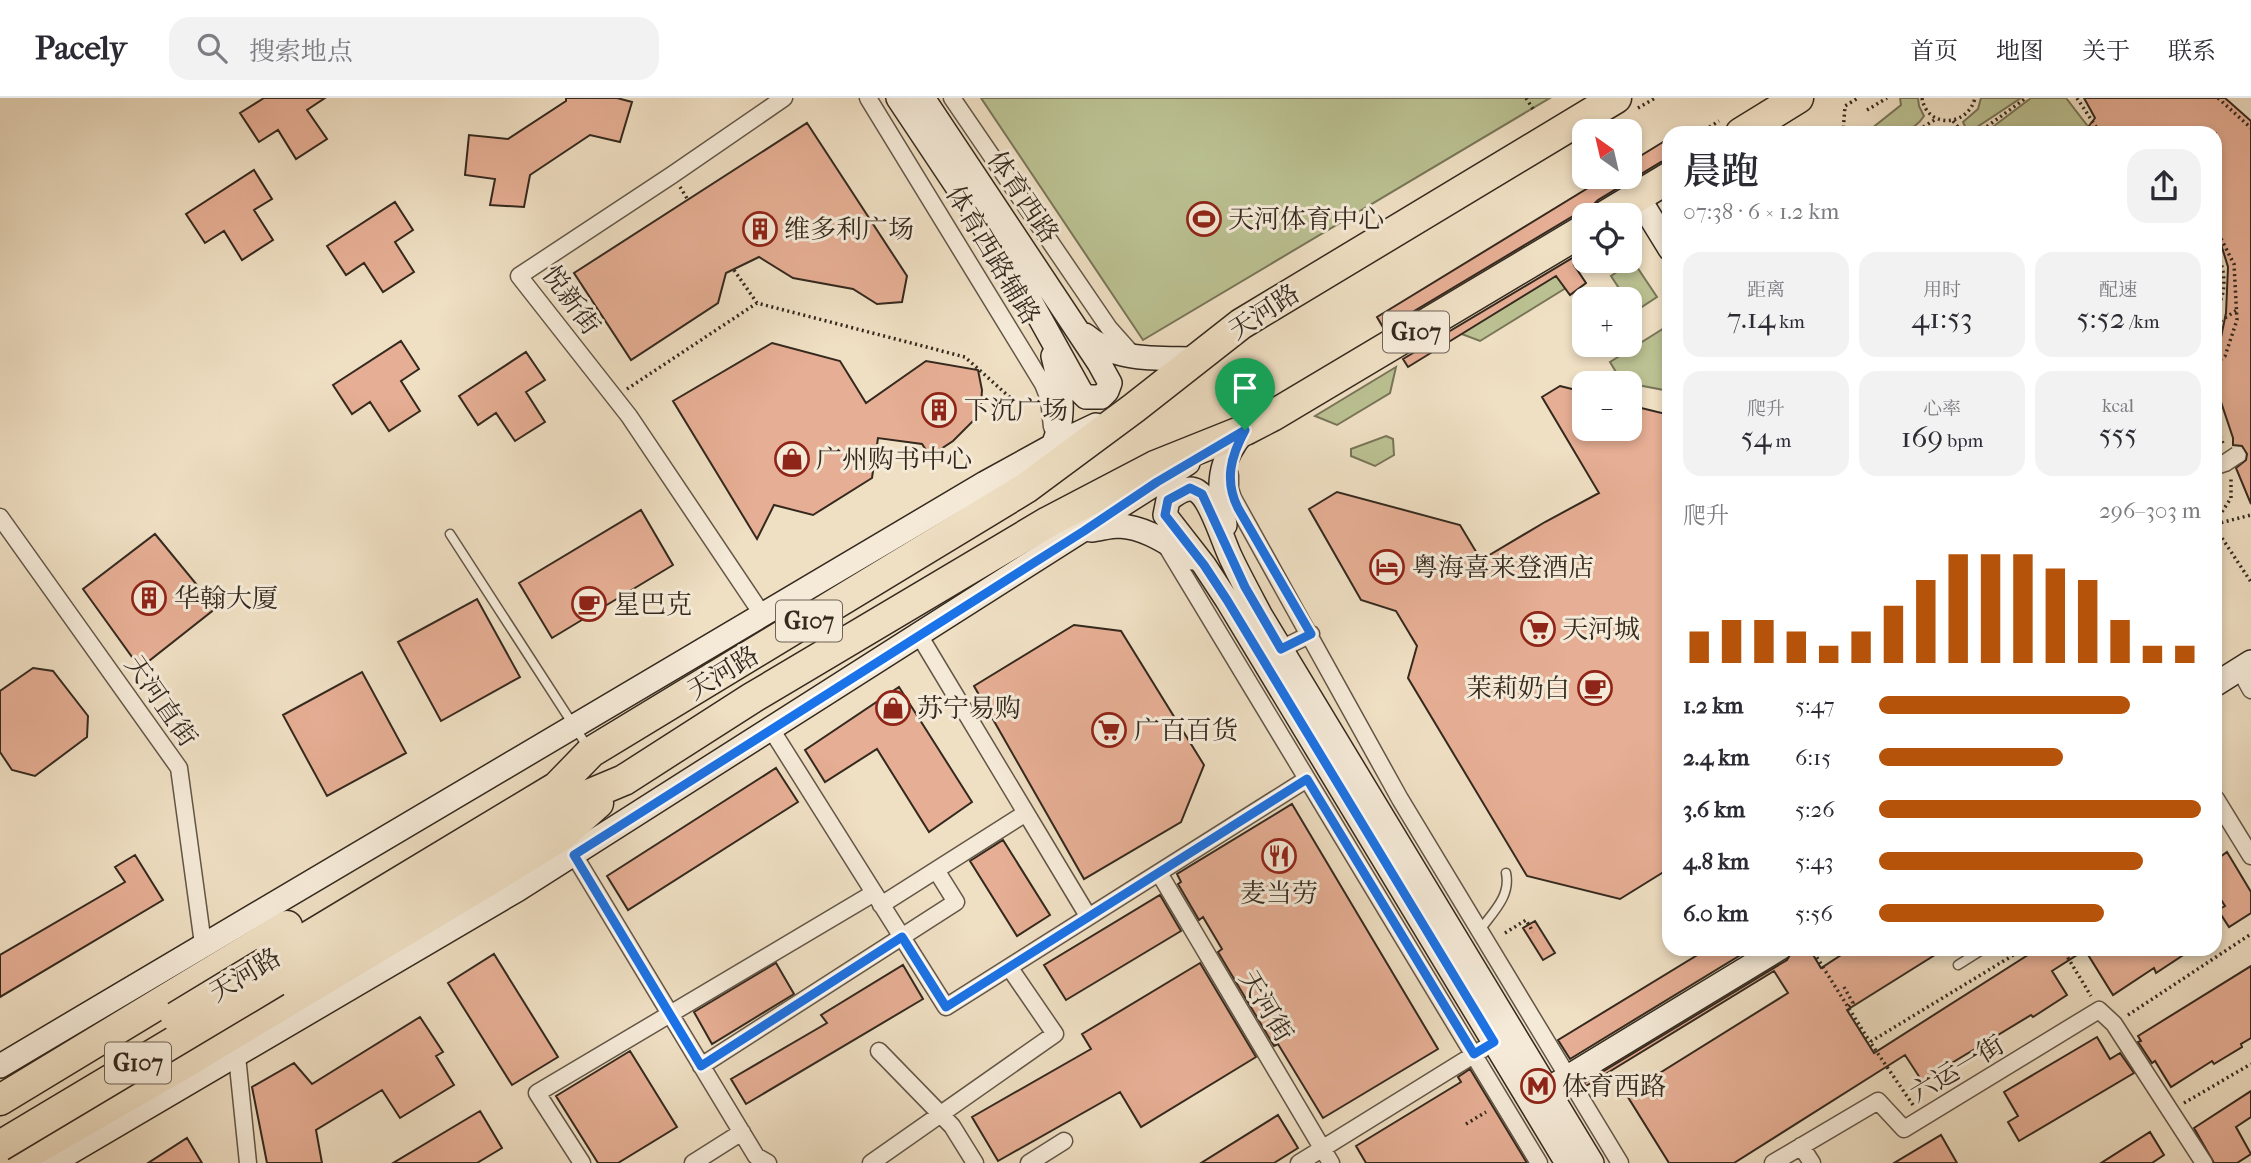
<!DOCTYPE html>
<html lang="zh">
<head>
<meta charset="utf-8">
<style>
  :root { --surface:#fff; --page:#f2f2f3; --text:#2b2b33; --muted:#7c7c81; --line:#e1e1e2; --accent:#b45309 }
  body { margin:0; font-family:"IM FELL French Canon","Noto Serif SC",serif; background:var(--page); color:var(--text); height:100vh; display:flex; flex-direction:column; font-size:26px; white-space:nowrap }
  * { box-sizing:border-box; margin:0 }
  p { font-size:23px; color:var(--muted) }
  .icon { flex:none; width:38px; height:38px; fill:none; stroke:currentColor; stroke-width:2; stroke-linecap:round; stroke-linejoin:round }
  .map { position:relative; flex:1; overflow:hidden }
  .panel { position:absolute; left:1662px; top:28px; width:560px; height:830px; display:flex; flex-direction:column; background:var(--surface); border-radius:21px; box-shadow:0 4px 10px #0003 }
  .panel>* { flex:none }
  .needle { width:46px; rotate:326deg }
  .buttons { position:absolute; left:1572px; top:21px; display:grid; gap:14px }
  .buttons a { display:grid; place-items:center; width:70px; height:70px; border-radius:14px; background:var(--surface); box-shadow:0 4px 10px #0003; font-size:35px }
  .pin { position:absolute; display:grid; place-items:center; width:60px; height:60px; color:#fff; margin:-72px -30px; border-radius:50% 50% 50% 0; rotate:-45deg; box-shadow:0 0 7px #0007 }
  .pin .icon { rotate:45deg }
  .round { display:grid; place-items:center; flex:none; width:74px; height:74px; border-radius:21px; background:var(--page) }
  .headline { display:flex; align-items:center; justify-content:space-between; height:119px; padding:0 21px }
  h1 { font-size:38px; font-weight:600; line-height:52px }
  .stats { display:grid; grid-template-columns:repeat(3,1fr); gap:10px; height:119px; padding:7px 21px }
  .stats div { display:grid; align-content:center; border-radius:18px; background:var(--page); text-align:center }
  .stats b { font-size:30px; font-weight:600 }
  .stats small { font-size:19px; font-weight:400 }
  .stats p { font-size:19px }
  .chart { height:196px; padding:14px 21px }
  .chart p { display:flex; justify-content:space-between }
  .chart svg { width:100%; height:126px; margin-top:7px; stroke:var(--accent); stroke-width:6 }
  ul { padding:0 21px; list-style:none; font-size:23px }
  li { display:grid; grid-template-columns:112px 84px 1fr; align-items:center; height:52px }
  li i { height:18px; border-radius:9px; background:var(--accent) }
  header { display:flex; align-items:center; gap:42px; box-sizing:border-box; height:98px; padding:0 35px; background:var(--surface); border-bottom:2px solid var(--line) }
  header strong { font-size:33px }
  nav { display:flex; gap:38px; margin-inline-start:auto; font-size:24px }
  .search { width:490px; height:63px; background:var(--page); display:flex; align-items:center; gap:18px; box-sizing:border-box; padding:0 24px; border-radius:21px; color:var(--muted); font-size:26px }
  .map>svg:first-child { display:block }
</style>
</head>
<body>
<header>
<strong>Pacely</strong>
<div class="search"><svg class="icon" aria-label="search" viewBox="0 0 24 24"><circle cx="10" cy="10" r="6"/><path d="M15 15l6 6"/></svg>搜索地点</div>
<nav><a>首页</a><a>地图</a><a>关于</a><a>联系</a></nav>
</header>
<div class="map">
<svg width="2251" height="1065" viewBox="0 0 2251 1065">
  <rect width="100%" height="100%" fill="#efdfc3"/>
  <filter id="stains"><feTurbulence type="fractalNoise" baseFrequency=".00286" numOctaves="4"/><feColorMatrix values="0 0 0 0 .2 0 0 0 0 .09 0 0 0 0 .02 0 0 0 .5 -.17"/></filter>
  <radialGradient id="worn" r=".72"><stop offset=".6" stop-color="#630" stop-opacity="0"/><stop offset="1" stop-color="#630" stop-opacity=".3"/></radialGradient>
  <!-- green -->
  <path fill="#bbc192" stroke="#787558" stroke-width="2" d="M981 0H1550L1143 242Z
    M1900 0H1918L1919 8 1924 18C1913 36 1893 35 1874 35L1871 31 1901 7Z
    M1981 0H2021L1968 35 1963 24 1978 11Z
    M2031 0H2066L2093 35H1989L1990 31Z
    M1576 163 1574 185 1480 243 1459 235Z
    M1633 163 1657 199 1634 214 1629 206V201H1626L1611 178Z
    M1669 227V293L1622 284 1610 264Z
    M1396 269 1390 295 1337 327 1315 318Z
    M1386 338 1393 341 1394 357 1375 368 1351 358V351Z"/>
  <!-- building -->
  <path fill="#e6ae94" stroke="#34291e" stroke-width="2" d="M264 0H325L307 12 327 41 296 61 278 32 259 44 240 15Z
    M566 0H617L632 4 620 44 590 37 530 77 524 109 490 107 495 81 465 77 469 37 508 41 566 3Z
    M2084 0H2225L2251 23V406L2236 370 2246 362 2247 356 2242 348 2233 347V340L2220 301 2218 254 2226 215 2228 169 2216 130V35H2104L2102 32 2085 33 2095 20Z
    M807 25 907 178 902 204 877 206 853 191 793 180 759 159 726 175 718 205 631 262 574 175Z
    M1663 44 1670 55V62L1661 64 1598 102 1592 108 1590 116 1583 115 1575 117 1384 231 1377 219 1606 79H1629V65Z
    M254 72 272 101 254 112 273 142 242 162 224 133 205 145 186 116Z
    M395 104 413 132 395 144 414 174 383 194 364 165 346 177 327 148Z
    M1584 153V161L1574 167 1586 185 1570 197 1556 178 1408 269 1403 261Z
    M401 243 419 271 401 283 420 313 389 333 370 304 352 316 333 287Z
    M772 245 840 263 866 305 926 263 978 272 982 292 981 307 973 323 953 343 930 358 922 346 878 340 872 380 813 417 774 407 757 441 673 303Z
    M526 254 545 282 526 294 545 324 515 343 496 315 478 327 459 298Z
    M1560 288 1584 294V331H1629V307L1670 317V770L1620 801 1527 778 1408 580 1417 548 1396 513 1361 502 1309 411 1337 394 1460 427 1481 462 1545 424 1599 395 1542 299Z
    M641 412 673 467 552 540 519 485Z
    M155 436 216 510 140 570 83 491Z
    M477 501 520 579 441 623 398 544Z
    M1074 527 1121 533 1204 667 1181 724 1084 781 974 588Z
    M33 570 53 573 88 618 87 639 35 678 12 672 0 654V593Z
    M362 574 406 655 327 698 283 617Z
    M899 589 972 704 929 734 877 651 825 684 805 652Z
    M776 670 798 704 628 812 607 778Z
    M1292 706 1438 951 1323 1020 1278 946 1274 948 1218 854 1222 851 1203 819 1199 822 1178 786 1181 784 1177 776Z
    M1003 742 1050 817 1017 838 970 763Z
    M2227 754 2251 794V815L2229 829 2218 812 2225 808 2216 794V762Z
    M135 757 163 802 0 899V857L125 784 115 769Z
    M1160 797 1181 833 1066 902 1044 867Z
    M1535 823 1555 855 1543 862 1523 830Z
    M1709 850H1752L1570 961 1558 942Z
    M1794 850H1809L1821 870 1852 850H1946L1847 912 1874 955 2039 850H2194L2156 875 2154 870 2113 897 2085 852 2052 873 2067 897 2033 919 2031 917 1922 983 1905 957 1734 1065H1669L1626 996 1788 895 1774 873 1586 988 1584 985 1787 862Z
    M494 856 558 959 512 987 448 885Z
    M776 865 794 896 712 946 694 914Z
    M1200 865 1256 959 1141 1029 1120 994 998 1063 972 1019 1091 951 1082 936Z
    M903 867 923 901 746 1006 731 981 827 925 821 917Z
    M2251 868V940L2241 946 2242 949 2214 966 2212 963 2171 989 2155 963 2152 965 2138 944 2141 943 2138 938Z
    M420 919 443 954 436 958 454 987 400 1020 382 992 316 1032 322 1065H267L252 989 294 965 312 986Z
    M2097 939 2110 961 2120 955 2134 975 2019 1043 2008 1024 2018 1018 2004 994Z
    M630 953 677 1029 618 1065H598L556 998Z
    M1470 971 1527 1065H1366L1356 1048 1461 984 1458 979Z
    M2251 993V1019L2236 1029 2251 1056 2237 1065H2214L2194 1030Z
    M480 1013 502 1050 477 1065H393Z
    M1278 1017 1298 1050 1274 1065H1201Z
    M2150 1034 2164 1057 2152 1065H2101Z
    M1941 1037 1957 1065H1894Z
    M187 1040 202 1065H148Z"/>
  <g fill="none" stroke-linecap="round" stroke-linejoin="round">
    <!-- lane casing -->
    <g stroke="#635647" stroke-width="11">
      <path id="lane" d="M450 436 587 648
        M1480 832C1493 814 1511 798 1506 775
        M1958 867 1985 850"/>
    </g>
    <!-- street casing -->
    <g stroke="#635647" stroke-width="19">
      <path id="street" d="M868 0 1043 286 1049 301 1052 329
        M952 0 1109 230 1133 257
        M1230 377V391L1233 400 1400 701 1620 1065
        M0 419 179 670 203 846
        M1164 444 1539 1065
        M762 516 629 318 519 178 672 77 784 0
        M919 537 1088 818
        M1281 551 1311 536
        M2246 583 2251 592
        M771 631 946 909 1307 681
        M2216 701 2251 758
        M574 757 756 1058 768 1065
        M1159 775 1331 1065
        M881 807 1026 715
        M879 953 952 1028 975 1065
        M237 958 248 1065
        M701 968 956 804 936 772
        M1801 1048 1812 1065
        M582 1065 537 995 874 795
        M693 1065 742 1034
        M871 1065 1055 936 1009 869
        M1029 1065 1064 1043
        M1299 1065 1483 951
        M1773 1065 1878 1003 1904 1031 2099 912 2114 926 2204 1065"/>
    </g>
    <!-- secondary casing -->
    <g stroke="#34291e" stroke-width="26">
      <path id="secondary" d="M898 0 1016 177 1081 294 1086 299H1101L1107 293 1110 285 1099 265 923 0
        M1638 99 1670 151
        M1085 237C1116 264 1156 260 1195 261
        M1049 354C1068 324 1061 290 1053 258
        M1225 427C1218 386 1217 365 1245 332
        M1091 432C1100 431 1110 428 1119 428 1146 429 1170 447 1192 460
        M2216 586 2251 564
        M0 968 985 385 1054 347 1096 327
        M1548 991 1780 850
        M52 1065 517 792 1188 365
        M1567 1065 1227 502 1204 467 1165 417 1168 402C1176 396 1187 387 1197 393 1211 401 1223 444 1231 460 1240 479 1251 499 1261 518L1592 1065"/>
    </g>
    <!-- highway casing -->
    <g stroke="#34291e" stroke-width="33">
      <path id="highway" d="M1741 35 1798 0
        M1607 117 1670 79
        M265 865 557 689 591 654 1026 390 1134 310 1241 226 1616 0
        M276 883 581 700 624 682 752 600 1048 424 1155 368 1245 332 1272 318 1584 132
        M0 1002 287 828
        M11 1065 178 969 504 773 562 737 598 705"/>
    </g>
    <!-- path -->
    <path stroke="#34291e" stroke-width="3.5" stroke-dasharray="2 3.5" stroke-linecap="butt" d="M1526 0 1533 11
      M1922 0C1927 31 1968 29 1975 0
      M2077 0 2100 35
      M2218 0 2251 30
      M1638 10 1655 0
      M1867 12 1887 0
      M1953 23 1963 35
      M1700 35 1719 23
      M1843 35 1845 8 1858 0
      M1914 35 1936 21
      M1978 35 2026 0
      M680 89 688 102
      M2216 131 2234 166 2237 222 2225 258 2216 265
      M2216 152C2225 172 2228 192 2216 212
      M734 172 757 205 965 259 1015 304
      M2216 226 2237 212
      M627 291 757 205
      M2216 328 2224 348
      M2216 423 2231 400V380
      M2216 426 2251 417
      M2216 431 2251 484
      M1505 835 1526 822 1533 834
      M1811 850 1870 944
      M2062 850 2091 898
      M1844 889 1853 905 1848 909
      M2128 917 2251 836
      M2184 1005 2251 966
      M1913 1007 1870 944 2025 850
      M1466 1026 1486 1014"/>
    <!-- lane -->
    <use href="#lane" stroke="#f5ead8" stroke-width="8"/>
    <!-- street -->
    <use href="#street" stroke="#f5ead8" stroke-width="16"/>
    <!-- secondary -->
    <use href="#secondary" stroke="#f5ead8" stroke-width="23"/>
    <!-- highway -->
    <use href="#highway" stroke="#efdfc3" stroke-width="30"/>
    <!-- street-bridge casing -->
    <g stroke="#635647" stroke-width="19" stroke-linecap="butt">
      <path id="street-bridge" d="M2216 368 2225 365 2237 357"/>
    </g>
    <!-- highway-bridge casing -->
    <g stroke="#34291e" stroke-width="33" stroke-linecap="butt">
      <path id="highway-bridge" d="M176 919 265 865
        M0 1048 276 883"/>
    </g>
    <!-- street-bridge -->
    <use href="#street-bridge" stroke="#f5ead8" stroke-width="16"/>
    <!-- highway-bridge -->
    <use href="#highway-bridge" stroke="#efdfc3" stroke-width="30"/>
  </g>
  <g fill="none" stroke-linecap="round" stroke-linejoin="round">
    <!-- route casing -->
    <g stroke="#fff" stroke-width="14">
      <path id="route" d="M1245 332C1231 358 1224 382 1238 410L1311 536 1281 551 1245 489 1202 396 1190 390 1168 402 1165 417 1204 467 1227 502 1494 944 1474 956 1307 681 946 909 902 839 701 968 574 757 1084 433 1157 384Z"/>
    </g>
    <!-- route -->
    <use href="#route" stroke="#1a73e8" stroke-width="9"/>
  </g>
  <!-- icons -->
  <defs>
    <g id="stadium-ring" transform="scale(1.75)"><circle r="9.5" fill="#f5ead8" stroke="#8f2418" stroke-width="1.5"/><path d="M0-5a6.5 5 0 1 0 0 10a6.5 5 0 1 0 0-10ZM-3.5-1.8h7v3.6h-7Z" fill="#8f2418"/></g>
    <g id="building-ring" transform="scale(1.75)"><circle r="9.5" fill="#f5ead8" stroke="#8f2418" stroke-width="1.5"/><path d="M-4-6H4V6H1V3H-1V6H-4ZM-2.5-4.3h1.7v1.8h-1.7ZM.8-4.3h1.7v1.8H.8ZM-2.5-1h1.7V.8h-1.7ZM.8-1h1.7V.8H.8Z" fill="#8f2418"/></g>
    <g id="shop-ring" transform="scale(1.75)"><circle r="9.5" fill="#f5ead8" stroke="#8f2418" stroke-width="1.5"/><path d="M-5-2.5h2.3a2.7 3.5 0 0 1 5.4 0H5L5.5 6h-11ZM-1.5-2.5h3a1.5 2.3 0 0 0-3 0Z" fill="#8f2418"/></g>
    <g id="hotel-ring" transform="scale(1.75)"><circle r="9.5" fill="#f5ead8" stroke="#8f2418" stroke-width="1.5"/><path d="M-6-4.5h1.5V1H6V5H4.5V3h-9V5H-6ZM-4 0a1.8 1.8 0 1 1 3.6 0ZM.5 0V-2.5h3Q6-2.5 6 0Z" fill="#8f2418"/></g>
    <g id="cafe-ring" transform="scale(1.75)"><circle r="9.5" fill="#f5ead8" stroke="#8f2418" stroke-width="1.5"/><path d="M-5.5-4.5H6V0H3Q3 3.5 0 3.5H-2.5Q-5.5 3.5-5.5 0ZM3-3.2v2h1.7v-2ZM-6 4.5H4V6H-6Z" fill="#8f2418"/></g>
    <g id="supermarket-ring" transform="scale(1.75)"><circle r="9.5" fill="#f5ead8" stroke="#8f2418" stroke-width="1.5"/><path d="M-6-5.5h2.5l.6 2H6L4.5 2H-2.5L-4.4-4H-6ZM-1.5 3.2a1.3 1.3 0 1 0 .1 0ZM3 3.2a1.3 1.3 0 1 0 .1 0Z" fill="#8f2418"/></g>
    <g id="restaurant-ring" transform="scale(1.75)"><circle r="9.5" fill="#f5ead8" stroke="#8f2418" stroke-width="1.5"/><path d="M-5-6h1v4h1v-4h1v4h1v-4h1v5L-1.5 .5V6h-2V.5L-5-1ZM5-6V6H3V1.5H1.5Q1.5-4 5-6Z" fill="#8f2418"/></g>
    <g id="metro-ring" transform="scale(1.75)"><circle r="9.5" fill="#f5ead8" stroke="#8f2418" stroke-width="1.5"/><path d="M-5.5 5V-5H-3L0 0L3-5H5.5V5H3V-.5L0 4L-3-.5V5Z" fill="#8f2418"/></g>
  </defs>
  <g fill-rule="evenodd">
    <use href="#stadium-ring" x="1204" y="121"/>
    <use href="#building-ring" x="760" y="131"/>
    <use href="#building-ring" x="939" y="312"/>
    <use href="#shop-ring" x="792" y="361"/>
    <use href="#hotel-ring" x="1387" y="469"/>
    <use href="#building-ring" x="149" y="500"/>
    <use href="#cafe-ring" x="589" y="506"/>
    <use href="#supermarket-ring" x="1538" y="531"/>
    <use href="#cafe-ring" x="1595" y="590"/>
    <use href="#shop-ring" x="893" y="610"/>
    <use href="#supermarket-ring" x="1109" y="632"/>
    <use href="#restaurant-ring" x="1279" y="758"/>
    <use href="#metro-ring" x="1538" y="988"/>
  </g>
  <g text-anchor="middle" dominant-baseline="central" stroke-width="6" stroke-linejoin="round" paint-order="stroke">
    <!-- shield labels -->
    <g fill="#f5ead8" stroke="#6e6356" stroke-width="2">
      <rect x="1383" y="213.5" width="66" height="41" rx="5"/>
      <rect x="776" y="502.5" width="66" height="41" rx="5"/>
      <rect x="105" y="944.5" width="66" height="41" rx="5"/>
    </g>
    <g font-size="24" font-weight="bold" fill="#34291e">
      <text x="1416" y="234">G107</text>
      <text x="809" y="523">G107</text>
      <text x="138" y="965">G107</text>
    </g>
    <!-- street labels -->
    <g font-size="26" fill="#34291e" stroke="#f5ead8">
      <text transform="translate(1023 99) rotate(56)">体育西路</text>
      <text transform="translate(993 157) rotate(59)">体育西路辅路</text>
      <text transform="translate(571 202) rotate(54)">悦新街</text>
      <text transform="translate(1264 214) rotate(-33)">天河路</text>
      <text transform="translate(723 575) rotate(-31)">天河路</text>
      <text transform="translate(161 603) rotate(55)">天河直街</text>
      <text transform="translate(245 877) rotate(-31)">天河路</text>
      <text transform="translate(1266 908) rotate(59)">天河街</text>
      <text transform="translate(1957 971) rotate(-31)">六运一街</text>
    </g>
    <!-- poi labels -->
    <g font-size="26" fill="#34291e" stroke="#f5ead8" text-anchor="start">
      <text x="1228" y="121">天河体育中心</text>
      <text x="784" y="131">维多利广场</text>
      <text x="964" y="312">下沉广场</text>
      <text x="816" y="361">广州购书中心</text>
      <text x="1412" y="469">粤海喜来登酒店</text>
      <text x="174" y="500">华翰大厦</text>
      <text x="614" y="506">星巴克</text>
      <text x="1562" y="531">天河城</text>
      <text x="1570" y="590" text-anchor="end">茉莉奶白</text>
      <text x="917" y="610">苏宁易购</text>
      <text x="1134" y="632">广百百货</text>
      <text x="1279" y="795" text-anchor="middle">麦当劳</text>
      <text x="1562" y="988">体育西路</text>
    </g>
  </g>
  <rect width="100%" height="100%" filter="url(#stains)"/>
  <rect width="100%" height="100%" fill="url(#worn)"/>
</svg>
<div class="buttons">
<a><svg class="needle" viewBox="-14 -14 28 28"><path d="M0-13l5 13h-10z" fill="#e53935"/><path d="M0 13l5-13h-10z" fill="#7c7c81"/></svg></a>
<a><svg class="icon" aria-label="locate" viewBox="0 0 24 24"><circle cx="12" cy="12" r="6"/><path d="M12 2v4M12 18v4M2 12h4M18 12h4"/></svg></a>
<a>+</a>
<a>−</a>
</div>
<div class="pin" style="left:1245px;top:332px;background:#1e9e55"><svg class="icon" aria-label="arrive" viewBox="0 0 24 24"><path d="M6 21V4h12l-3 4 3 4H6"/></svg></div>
<section class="panel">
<div class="headline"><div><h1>晨跑</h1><p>07:38 · 6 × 1.2 km</p></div><a class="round"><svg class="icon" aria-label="share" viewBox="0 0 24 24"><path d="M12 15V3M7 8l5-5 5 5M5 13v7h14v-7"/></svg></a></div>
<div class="stats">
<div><p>距离</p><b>7.14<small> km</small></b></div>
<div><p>用时</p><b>41:53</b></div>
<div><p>配速</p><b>5:52<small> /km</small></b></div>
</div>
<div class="stats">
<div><p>爬升</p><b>54<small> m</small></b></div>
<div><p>心率</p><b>169<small> bpm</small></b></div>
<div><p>kcal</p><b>555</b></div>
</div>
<div class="chart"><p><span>爬升</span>296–303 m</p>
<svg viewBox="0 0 160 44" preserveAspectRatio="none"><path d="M5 44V33M15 44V29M25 44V29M35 44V33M45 44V38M55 44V33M65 44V24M75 44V15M85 44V6M95 44V6M105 44V6M115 44V11M125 44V15M135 44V29M145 44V38M155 44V38"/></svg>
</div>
<ul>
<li><b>1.2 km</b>5:47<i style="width:78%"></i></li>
<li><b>2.4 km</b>6:15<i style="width:57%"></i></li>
<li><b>3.6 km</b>5:26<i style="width:100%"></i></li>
<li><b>4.8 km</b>5:43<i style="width:82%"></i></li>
<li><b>6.0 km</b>5:56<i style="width:70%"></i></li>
</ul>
</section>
</div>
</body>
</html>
